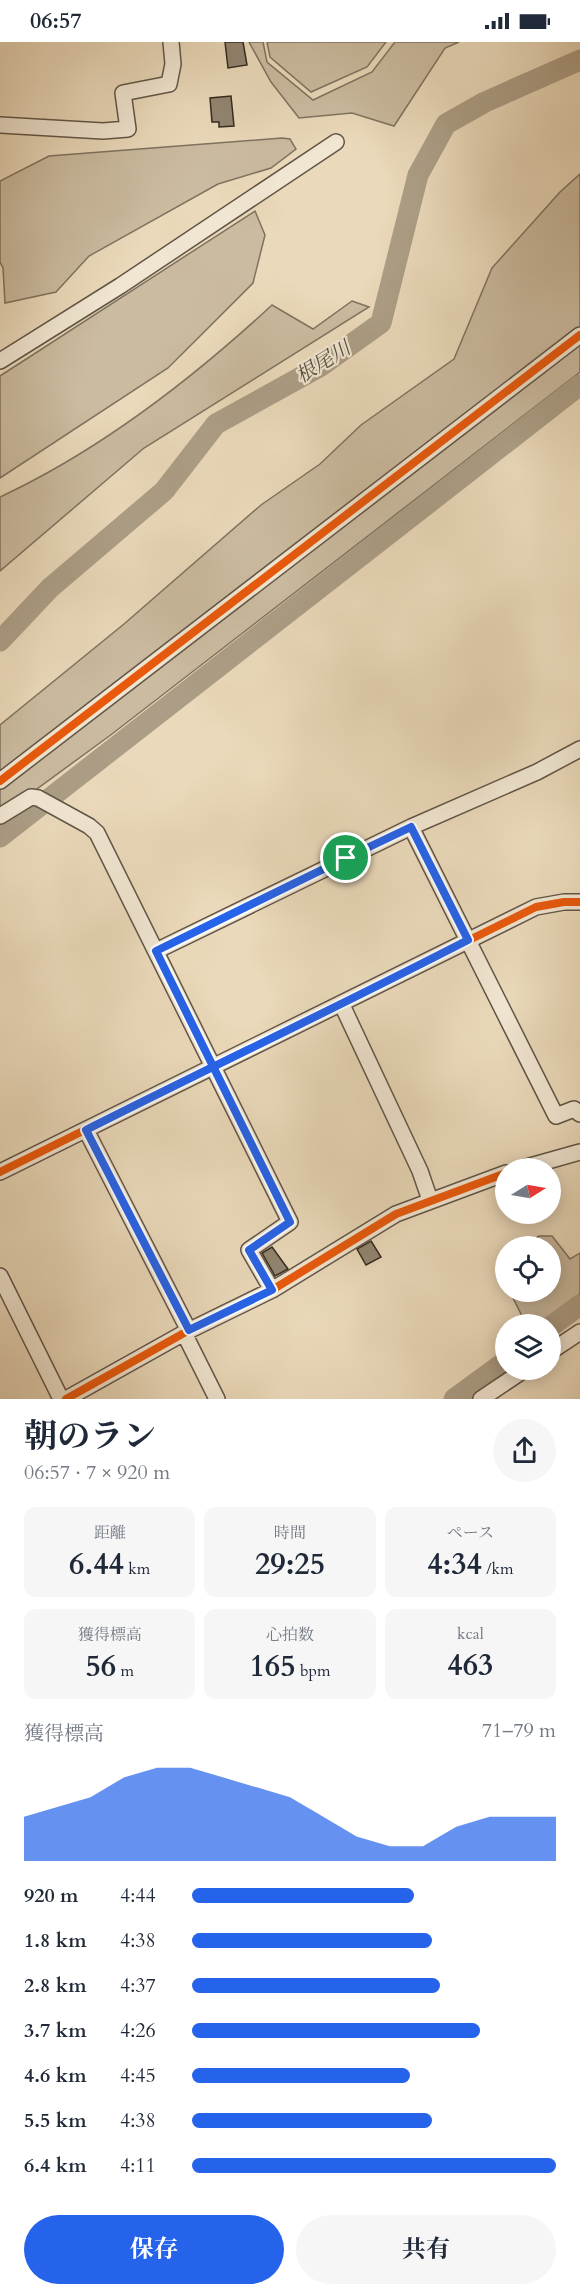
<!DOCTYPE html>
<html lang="ja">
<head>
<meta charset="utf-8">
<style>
  :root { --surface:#fff; --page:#f6f6f7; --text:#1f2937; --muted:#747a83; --accent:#2563eb }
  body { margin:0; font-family:Cardo,"Noto Serif JP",serif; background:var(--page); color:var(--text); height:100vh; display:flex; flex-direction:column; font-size:22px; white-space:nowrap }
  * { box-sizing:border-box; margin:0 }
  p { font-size:20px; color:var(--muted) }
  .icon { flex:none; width:33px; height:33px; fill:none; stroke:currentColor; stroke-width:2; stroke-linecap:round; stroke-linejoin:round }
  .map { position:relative; height:1357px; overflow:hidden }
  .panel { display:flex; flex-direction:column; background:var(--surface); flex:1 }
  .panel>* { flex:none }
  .needle { width:39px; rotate:79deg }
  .tools { position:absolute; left:495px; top:1116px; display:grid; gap:12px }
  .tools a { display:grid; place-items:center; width:66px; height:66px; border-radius:50%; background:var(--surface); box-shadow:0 3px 15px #0003; font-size:30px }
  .pin { position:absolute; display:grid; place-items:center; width:51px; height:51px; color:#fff; margin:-26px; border:3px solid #fff; border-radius:50%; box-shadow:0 2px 6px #0007 }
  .round { display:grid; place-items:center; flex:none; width:63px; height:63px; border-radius:32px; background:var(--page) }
  .head { display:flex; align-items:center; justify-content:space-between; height:102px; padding:0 24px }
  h1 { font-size:33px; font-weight:700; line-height:45px }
  .figures { display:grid; grid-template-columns:repeat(3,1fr); gap:9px; height:102px; padding:6px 24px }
  .figures div { display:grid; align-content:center; border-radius:12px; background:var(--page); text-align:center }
  .figures b { font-size:30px; font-weight:700 }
  .figures small { font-size:16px; font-weight:400 }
  .figures p { font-size:16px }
  .chart { height:168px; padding:12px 24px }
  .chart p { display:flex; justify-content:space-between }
  .chart svg { width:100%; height:108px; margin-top:6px; fill:var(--accent); opacity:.7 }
  .primary-button { display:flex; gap:12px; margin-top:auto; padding:12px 24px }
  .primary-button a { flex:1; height:69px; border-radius:36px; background:var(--accent); color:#fff; font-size:24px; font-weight:700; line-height:69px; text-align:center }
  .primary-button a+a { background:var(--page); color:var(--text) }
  ul { padding:0 24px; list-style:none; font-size:20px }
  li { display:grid; grid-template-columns:96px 72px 1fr; align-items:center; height:45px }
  li i { height:15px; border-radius:8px; background:var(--accent) }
  .status { display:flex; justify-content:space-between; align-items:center; height:42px; padding:0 30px; background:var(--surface); direction:ltr }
  .status svg { height:16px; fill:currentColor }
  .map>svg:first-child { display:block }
</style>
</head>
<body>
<div class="status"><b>06:57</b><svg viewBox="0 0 49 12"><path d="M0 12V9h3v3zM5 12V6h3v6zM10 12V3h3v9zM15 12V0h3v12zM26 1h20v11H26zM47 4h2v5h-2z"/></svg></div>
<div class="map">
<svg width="580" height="1357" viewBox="0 0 580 1357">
  <rect width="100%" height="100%" fill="#ead9ba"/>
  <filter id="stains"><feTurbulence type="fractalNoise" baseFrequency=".00333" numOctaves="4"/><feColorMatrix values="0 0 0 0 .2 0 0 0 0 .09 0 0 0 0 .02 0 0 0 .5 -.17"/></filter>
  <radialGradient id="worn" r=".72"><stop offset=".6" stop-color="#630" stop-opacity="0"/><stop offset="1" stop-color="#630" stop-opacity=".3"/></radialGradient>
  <!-- green -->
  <path fill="#cbbba0" stroke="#7f7360" stroke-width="1.5" d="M249 0H263L267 20 313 58 372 30 395 0H459L445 6 394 84 352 71 299 76 271 40Z
    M267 0H386L367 25 311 50 270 15Z
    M282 96 290 97 296 107 271 126 218 142 89 214 56 250 5 261 3 226 0 220V139L49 114Z
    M580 132V330L112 692 0 774V683L124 582 261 463 320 422 361 383 454 317 492 226 560 150Z
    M255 169 265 193 253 241 168 326 0 436V334Z
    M352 259 369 265 144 406 0 529V455C101 408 191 338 272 263L313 287Z
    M539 1194H552L570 1217 580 1211V1252L539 1282H526L510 1250H550V1204H523Z"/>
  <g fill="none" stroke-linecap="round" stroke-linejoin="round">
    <!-- river -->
    <path stroke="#ac9e86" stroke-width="21" d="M0 599 50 546 164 449 216 382 321 324 381 281 418 133 446 82 485 60 580 18
      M0 795 580 343
      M550 1285 580 1263
      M454 1357 506 1319"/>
  </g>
  <!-- building -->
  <path fill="#928571" stroke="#332b21" stroke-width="1.5" d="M225 0H243L247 23 228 26Z
    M231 54 234 84 219 85V80H212L210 56Z
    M371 1199 381 1215 366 1223 357 1207Z
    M272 1205 288 1227 275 1234 262 1211Z"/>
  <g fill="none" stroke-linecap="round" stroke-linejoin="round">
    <!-- minor casing -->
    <g stroke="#615647" stroke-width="18">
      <path id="minor" d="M0 83 103 89 128 87 123 51 169 42 173 22 171 0
        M0 319 120 244 336 100
        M0 739 580 293
        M0 774 31 755 38 756 89 784 97 791 290 1180 249 1208 272 1248
        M411 785 556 1074 574 1067 580 1072
        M156 909 411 785 537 730 580 707
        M342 963 420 1129 430 1158
        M86 1088 189 1289
        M523 1126 580 1110
        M0 1130 536 865 564 860H580
        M0 1234 61 1357
        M184 1291 217 1357
        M550 1310 580 1290
        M66 1357 184 1291 272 1248 396 1172 506 1131
        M481 1357 524 1328"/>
    </g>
    <!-- minor -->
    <use href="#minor" stroke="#f1e6d2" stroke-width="15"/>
    <!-- cycleway casing -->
    <g stroke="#f1e6d2" stroke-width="11">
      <path id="cycleway" d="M0 739 580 293
        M0 1130 536 865 564 860H580
        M66 1357 184 1291 272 1248 396 1172 506 1131"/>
    </g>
    <!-- cycleway -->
    <use href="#cycleway" stroke="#e8590c" stroke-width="8"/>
  </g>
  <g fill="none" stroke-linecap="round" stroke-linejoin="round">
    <!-- route casing -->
    <g stroke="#fff" stroke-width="12">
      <path id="route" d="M346 816 156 909 290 1180 249 1208 272 1248 189 1288 86 1088C213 1024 342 963 468 898L411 785 346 816"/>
    </g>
    <!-- route -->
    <use href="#route" stroke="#2563eb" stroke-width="8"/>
  </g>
  <g text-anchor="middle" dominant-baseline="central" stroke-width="4.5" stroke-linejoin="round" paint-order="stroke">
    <!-- water labels -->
    <g font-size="20" font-style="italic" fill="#574e3f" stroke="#f1e6d2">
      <text transform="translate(323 320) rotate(-32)">根尾川</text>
    </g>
  </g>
  <rect width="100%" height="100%" filter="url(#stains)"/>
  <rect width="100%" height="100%" fill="url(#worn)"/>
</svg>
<div class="tools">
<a><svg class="needle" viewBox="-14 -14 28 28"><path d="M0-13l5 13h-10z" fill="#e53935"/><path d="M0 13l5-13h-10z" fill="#747a83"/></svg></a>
<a><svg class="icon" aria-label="locate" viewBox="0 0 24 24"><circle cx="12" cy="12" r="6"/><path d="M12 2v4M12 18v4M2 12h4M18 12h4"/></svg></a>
<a><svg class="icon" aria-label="layers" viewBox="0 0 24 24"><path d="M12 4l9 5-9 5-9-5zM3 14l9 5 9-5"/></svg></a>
</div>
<div class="pin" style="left:346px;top:816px;background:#1e9e55"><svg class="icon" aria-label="arrive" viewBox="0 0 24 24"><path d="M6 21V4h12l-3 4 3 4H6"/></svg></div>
</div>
<section class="panel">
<div class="head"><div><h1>朝のラン</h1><p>06:57 · 7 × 920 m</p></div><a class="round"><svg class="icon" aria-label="share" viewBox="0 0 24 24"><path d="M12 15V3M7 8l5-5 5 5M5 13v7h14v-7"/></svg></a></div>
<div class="figures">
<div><p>距離</p><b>6.44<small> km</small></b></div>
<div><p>時間</p><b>29:25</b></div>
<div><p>ペース</p><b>4:34<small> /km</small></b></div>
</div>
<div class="figures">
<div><p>獲得標高</p><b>56<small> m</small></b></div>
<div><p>心拍数</p><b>165<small> bpm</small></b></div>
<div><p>kcal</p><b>463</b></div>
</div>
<div class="chart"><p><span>獲得標高</span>71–79 m</p>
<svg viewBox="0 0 160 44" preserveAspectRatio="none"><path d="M0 44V26L10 22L20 18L30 10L40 6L50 6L60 10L70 14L80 18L90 26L100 34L110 38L120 38L130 30L140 26L150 26L160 26V44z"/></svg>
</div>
<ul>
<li><b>920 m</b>4:44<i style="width:61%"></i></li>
<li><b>1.8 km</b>4:38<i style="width:66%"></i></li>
<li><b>2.8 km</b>4:37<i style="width:68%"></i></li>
<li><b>3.7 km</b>4:26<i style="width:79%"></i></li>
<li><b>4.6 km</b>4:45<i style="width:60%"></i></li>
<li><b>5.5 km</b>4:38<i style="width:66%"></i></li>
<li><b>6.4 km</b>4:11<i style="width:100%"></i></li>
</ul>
<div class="primary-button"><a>保存</a><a>共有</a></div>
</section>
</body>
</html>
